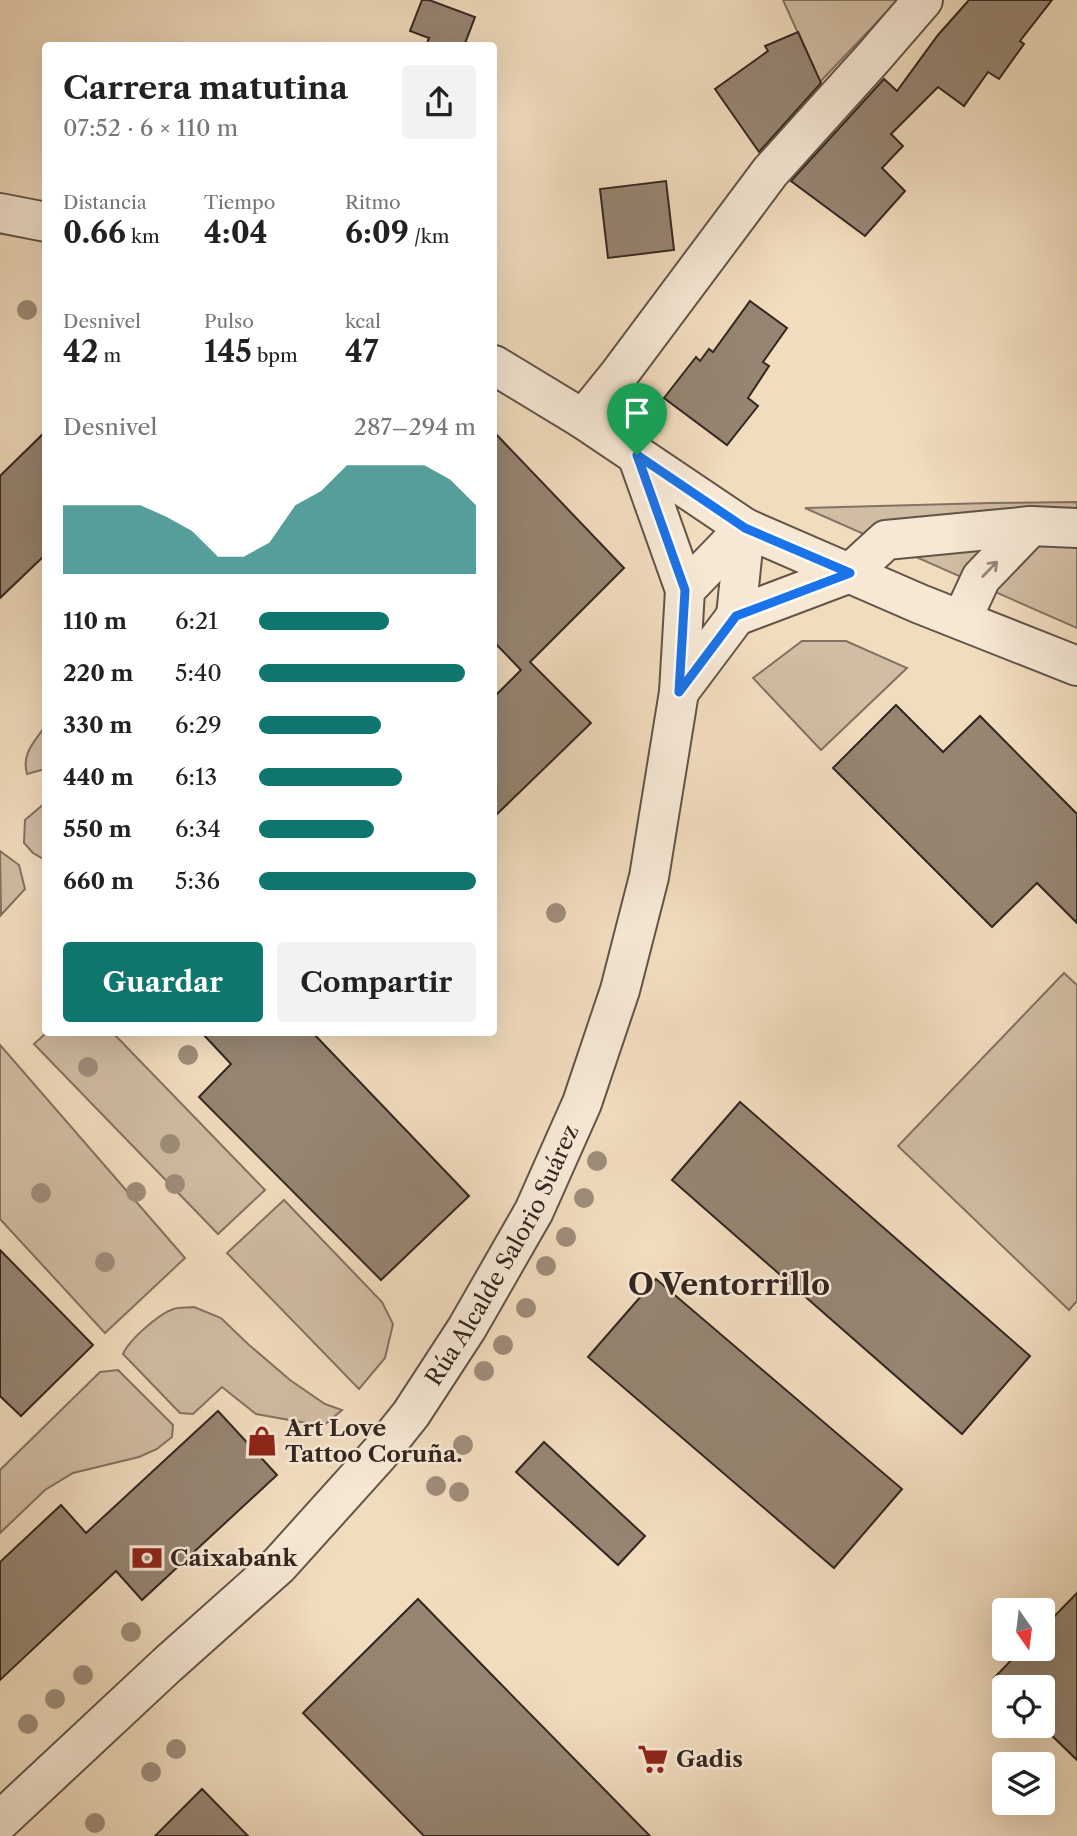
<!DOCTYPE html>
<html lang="es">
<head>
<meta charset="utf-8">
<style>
  :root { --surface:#fff; --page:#f2f2f2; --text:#222; --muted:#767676; --accent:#0f766e }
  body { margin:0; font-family:"Libre Caslon Text",serif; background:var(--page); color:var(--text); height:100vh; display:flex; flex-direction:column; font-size:26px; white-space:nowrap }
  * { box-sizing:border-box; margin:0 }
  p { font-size:23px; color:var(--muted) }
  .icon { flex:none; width:38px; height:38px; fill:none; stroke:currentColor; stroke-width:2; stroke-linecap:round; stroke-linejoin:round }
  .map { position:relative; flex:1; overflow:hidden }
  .panel { position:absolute; left:42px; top:42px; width:455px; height:994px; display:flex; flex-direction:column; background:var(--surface); border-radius:7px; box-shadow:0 7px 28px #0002 }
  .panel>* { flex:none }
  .needle { width:46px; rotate:166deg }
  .tools { position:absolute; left:992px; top:1598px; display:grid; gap:14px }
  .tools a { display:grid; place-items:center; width:63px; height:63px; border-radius:7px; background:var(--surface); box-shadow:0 7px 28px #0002; font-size:35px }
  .pin { position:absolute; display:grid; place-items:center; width:60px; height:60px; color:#fff; margin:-72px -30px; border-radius:50% 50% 50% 0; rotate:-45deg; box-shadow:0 0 7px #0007 }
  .pin .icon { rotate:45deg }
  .round { display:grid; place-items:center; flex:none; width:74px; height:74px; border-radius:7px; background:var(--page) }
  .summary { display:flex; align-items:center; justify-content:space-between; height:119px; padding:0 21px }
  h1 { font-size:32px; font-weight:800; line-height:52px }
  .metrics { display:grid; grid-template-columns:repeat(3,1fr); gap:10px; height:119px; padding:7px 21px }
  .metrics div { display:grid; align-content:center }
  .metrics b { font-size:30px; font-weight:800 }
  .metrics small { font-size:19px; font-weight:400 }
  .metrics p { font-size:19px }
  .chart { height:196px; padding:14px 21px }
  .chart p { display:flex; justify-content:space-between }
  .chart svg { width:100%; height:126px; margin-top:7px; fill:var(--accent); opacity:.7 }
  .primary-button { display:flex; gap:14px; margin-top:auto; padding:14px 21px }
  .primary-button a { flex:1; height:80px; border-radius:7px; background:var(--accent); color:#fff; font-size:28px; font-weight:800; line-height:80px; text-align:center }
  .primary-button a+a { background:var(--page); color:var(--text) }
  ul { padding:0 21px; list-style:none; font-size:23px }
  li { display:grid; grid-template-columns:112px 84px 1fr; align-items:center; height:52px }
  li i { height:18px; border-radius:9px; background:var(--accent) }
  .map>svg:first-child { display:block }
</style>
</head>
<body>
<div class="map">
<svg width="1077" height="1836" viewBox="0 0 1077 1836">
  <rect width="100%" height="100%" fill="#f1dcbe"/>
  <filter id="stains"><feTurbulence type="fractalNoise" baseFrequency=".00286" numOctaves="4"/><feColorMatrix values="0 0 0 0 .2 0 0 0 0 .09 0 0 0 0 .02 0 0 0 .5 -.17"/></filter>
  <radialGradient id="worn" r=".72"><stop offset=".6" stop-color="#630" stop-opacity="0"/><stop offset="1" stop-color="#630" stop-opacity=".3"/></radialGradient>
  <!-- green -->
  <path fill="#d1bda3" stroke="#827262" stroke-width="2" d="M783 0H898L820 82Z
    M1077 502V628L805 508 990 503Z
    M802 641H846L907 668 821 750 753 678Z
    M45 726V769L27 774C21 753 35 742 45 726Z
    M45 803V860L33 853 24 843 25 820Z
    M0 851 19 865 25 889 1 915Z
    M1064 973 1077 985V1301L1069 1310 898 1146Z
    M46 1033H113L265 1190 218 1234 34 1044Z
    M0 1045 185 1258 105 1333 0 1219Z
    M284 1200 382 1302 393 1324 385 1358 359 1389 227 1253Z
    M194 1307 221 1318 248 1344 290 1380 325 1404 342 1410 323 1426 256 1414 222 1387 193 1414 180 1413 123 1354C129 1340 162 1310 178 1308 183 1307 189 1308 194 1307Z
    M118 1370 173 1425 172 1437 157 1449 139 1457 73 1473 45 1490 0 1533V1470L100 1372Z"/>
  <!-- building -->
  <path fill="#968573" stroke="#332621" stroke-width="2" d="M422 0H429L475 17 464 46H426L429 38 410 31Z
    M969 0H1052L1020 41 1024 44 999 79 988 72 964 106 938 87 891 134 903 146 882 168 905 191 865 236 791 181 884 79 897 91 938 35Z
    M798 32 821 83 759 152 715 89 768 51 765 46Z
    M666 181 674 250 608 258 600 189Z
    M750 301 787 328 763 362 769 366 748 398 758 406 727 445 664 398 696 357 700 361 709 349 713 352Z
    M46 431V554L0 598V476Z
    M494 432 624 568 530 662 591 723 494 817V697L521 670 494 642Z
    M896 705 943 752 980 716 1077 814V923L1037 883 992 927 833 768Z
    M201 1032H312L469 1196 381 1280 199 1097 231 1064Z
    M740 1102 1030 1356 962 1434 672 1180Z
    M0 1250 93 1345 21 1416 0 1396Z
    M656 1279 902 1489 834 1568 588 1357Z
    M218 1411 277 1475 142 1600 116 1571 0 1680V1562L61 1505 86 1533Z
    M544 1442 645 1536 618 1565 516 1472Z
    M1077 1593V1760L1042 1726 1043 1687H1004V1689L994 1678 1023 1648H1043V1628Z
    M418 1599 490 1673 650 1836H424L303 1713Z
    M202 1789 248 1836H155Z"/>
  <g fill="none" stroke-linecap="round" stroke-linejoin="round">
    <!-- minor casing -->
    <g stroke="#625448" stroke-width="42">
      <g id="minor">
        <path d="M0 213 46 222"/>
        <path d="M494 365 583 419 745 528 920 604 1077 666"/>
        <path d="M583 419 617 377 770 172 872 59 923 0"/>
        <path d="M685 590 745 528"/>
        <path d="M736 616 745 528"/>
        <path d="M962 619 981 578 1031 526"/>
        <path d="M679 692 736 616 850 573 886 540 1031 526 1077 528"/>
        <path id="s1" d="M0 1821 167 1665 279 1565 379 1454 411 1414 467 1328 534 1211 582 1103 620 990 649 877 679 692 685 590 637 455"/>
      </g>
    </g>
    <!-- minor -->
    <use href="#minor" stroke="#f6e8d5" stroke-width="38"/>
  </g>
  <!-- trees -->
  <g fill="#9e8d7a">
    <circle cx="27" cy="310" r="10"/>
    <circle cx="556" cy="913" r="10"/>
    <circle cx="188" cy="1055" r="10"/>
    <circle cx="88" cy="1067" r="10"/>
    <circle cx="170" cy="1144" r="10"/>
    <circle cx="597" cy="1161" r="10"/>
    <circle cx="175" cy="1184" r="10"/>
    <circle cx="136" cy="1192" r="10"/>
    <circle cx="41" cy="1193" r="10"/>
    <circle cx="584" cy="1198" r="10"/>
    <circle cx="566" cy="1237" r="10"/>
    <circle cx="105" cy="1262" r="10"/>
    <circle cx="546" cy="1266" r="10"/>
    <circle cx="526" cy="1308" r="10"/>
    <circle cx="503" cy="1345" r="10"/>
    <circle cx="484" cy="1371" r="10"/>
    <circle cx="463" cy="1445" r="10"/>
    <circle cx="436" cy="1486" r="10"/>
    <circle cx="459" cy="1492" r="10"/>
    <circle cx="131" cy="1632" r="10"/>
    <circle cx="83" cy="1675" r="10"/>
    <circle cx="55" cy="1699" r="10"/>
    <circle cx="28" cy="1724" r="10"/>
    <circle cx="176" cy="1749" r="10"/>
    <circle cx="151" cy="1772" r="10"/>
    <circle cx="95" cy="1823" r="10"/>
  </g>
  <!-- one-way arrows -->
  <defs><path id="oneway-shaft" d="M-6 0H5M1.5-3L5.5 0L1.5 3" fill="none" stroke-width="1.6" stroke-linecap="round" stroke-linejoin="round" transform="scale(1.75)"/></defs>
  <use stroke="#94877b" href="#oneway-shaft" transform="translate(990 569) rotate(-46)"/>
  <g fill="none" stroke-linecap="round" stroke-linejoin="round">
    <!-- route casing -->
    <g stroke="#fff" stroke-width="14">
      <path id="route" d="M637 455 745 528 850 573 736 616 679 692 685 590Z"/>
    </g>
    <!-- route -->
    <use href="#route" stroke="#1a73e8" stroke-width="9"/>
  </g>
  <!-- icons -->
  <defs>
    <g id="shop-bare" transform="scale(2.415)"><path d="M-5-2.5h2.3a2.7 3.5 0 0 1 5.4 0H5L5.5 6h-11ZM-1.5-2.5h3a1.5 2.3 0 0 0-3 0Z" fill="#8f2418" stroke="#f6e8d5" stroke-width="2.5" paint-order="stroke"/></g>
    <g id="bank-bare" transform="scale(2.415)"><path d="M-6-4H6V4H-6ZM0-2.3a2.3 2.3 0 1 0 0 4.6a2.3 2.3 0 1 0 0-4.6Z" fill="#8f2418" stroke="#f6e8d5" stroke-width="2.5" paint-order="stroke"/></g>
    <g id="supermarket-bare" transform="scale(2.415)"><path d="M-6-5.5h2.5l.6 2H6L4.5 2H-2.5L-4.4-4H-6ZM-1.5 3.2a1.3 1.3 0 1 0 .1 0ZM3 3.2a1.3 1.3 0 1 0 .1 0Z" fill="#8f2418" stroke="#f6e8d5" stroke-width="2.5" paint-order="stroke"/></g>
  </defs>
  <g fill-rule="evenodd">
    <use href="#shop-bare" x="262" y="1441"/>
    <use href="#bank-bare" x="147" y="1558"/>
    <use href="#supermarket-bare" x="653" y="1759"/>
  </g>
  <g text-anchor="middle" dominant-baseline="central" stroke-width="5" stroke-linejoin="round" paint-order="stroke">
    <!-- street labels -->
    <g font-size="23" fill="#332621" stroke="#f6e8d5">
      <text stroke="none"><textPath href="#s1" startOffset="763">Rúa Alcalde Salorio Suárez</textPath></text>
    </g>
    <!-- poi labels -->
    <g font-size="23" font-weight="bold" fill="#332621" stroke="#f6e8d5" text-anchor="start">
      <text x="285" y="1428">Art Love<tspan x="285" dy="26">Tattoo Coruña.</tspan></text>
      <text x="170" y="1558">Caixabank</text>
      <text x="676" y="1759">Gadis</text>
    </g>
    <!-- district labels -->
    <g font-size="30" font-weight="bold" fill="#332621" stroke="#f6e8d5">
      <text x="729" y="1284">O Ventorrillo</text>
    </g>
  </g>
  <rect width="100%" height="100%" filter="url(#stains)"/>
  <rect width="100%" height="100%" fill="url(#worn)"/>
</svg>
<div class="tools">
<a><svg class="needle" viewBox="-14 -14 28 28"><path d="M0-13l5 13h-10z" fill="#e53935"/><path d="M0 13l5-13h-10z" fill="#767676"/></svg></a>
<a><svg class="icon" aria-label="locate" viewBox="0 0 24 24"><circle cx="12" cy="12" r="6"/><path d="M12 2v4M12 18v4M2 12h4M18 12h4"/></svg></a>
<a><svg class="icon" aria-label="layers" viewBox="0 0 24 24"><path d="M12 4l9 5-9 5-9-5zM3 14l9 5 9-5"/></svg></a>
</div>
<div class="pin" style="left:637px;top:455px;background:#1e9e55"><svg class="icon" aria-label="arrive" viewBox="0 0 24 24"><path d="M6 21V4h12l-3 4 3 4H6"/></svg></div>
<section class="panel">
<div class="summary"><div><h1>Carrera matutina</h1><p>07:52 · 6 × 110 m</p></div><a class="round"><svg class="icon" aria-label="share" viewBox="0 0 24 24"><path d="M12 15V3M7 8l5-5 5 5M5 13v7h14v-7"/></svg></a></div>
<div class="metrics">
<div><p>Distancia</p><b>0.66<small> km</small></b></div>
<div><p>Tiempo</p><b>4:04</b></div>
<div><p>Ritmo</p><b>6:09<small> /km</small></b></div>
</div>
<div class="metrics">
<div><p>Desnivel</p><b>42<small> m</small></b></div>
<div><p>Pulso</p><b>145<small> bpm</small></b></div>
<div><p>kcal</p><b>47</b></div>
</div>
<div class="chart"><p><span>Desnivel</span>287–294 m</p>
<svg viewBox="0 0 160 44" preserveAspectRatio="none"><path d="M0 44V20L10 20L20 20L30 20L40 24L50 29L60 38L70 38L80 33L90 20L100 15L110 6L120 6L130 6L140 6L150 11L160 20V44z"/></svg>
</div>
<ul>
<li><b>110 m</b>6:21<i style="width:60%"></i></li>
<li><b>220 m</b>5:40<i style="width:95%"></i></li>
<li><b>330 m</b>6:29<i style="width:56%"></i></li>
<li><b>440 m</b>6:13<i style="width:66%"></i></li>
<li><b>550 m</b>6:34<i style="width:53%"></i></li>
<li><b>660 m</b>5:36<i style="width:100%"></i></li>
</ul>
<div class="primary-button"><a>Guardar</a><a>Compartir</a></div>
</section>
</div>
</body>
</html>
